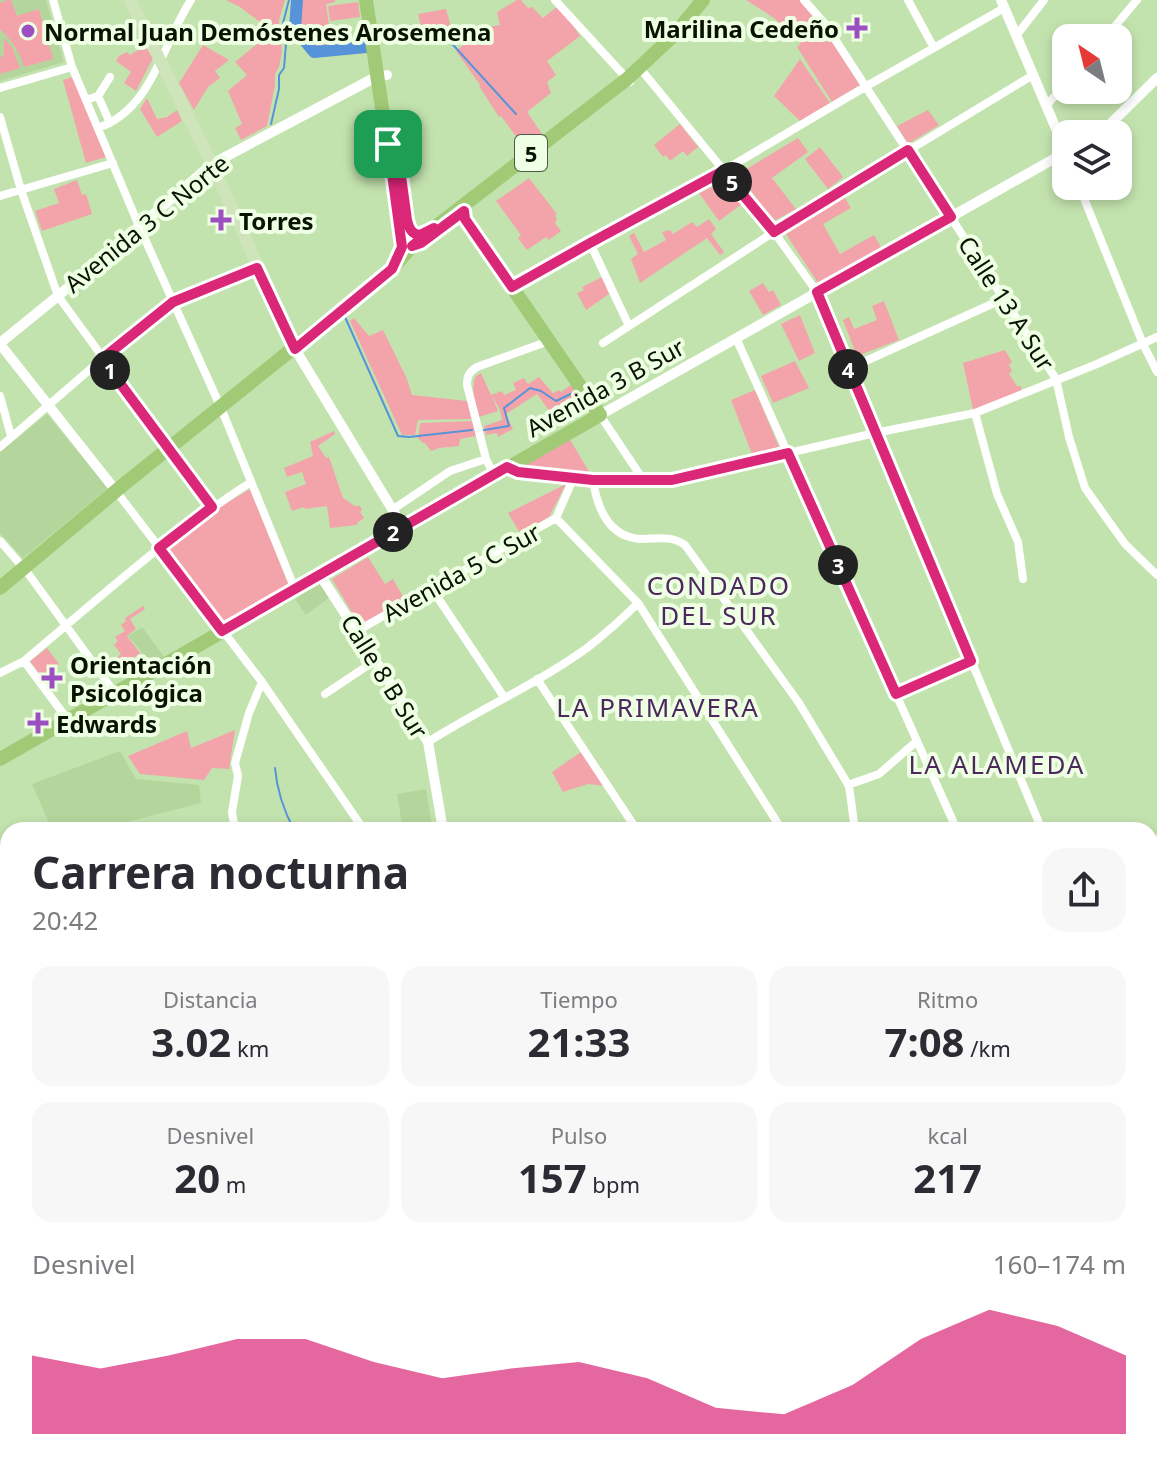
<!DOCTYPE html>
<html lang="es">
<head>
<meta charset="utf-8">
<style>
  :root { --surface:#fff; --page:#f7f7f7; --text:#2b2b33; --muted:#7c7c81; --accent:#db2777 }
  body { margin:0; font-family:"Noto Sans",sans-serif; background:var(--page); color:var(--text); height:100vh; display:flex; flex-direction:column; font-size:30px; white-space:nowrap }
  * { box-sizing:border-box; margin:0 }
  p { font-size:26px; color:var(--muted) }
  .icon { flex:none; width:44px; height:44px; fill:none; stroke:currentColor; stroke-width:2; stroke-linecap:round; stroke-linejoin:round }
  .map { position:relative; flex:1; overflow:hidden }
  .drawer { position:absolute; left:0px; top:822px; width:1158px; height:650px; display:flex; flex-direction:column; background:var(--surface); border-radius:24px 24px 0 0; box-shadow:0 4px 12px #0003 }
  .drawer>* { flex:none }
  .needle { width:52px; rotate:325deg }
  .buttons { position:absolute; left:1052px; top:24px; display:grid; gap:16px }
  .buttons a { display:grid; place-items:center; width:80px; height:80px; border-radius:16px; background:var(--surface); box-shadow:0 4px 12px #0003; font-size:40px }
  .pin { position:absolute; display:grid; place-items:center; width:68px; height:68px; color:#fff; margin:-34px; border-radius:16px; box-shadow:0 4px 12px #0006 }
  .km { position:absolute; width:40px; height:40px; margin:-20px; border-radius:50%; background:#222; color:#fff; font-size:22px; line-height:40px; text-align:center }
  .round { display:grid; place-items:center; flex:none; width:84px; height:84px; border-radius:24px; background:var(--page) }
  .headline { display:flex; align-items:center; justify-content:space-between; height:136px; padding:0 32px }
  h1 { font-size:44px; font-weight:700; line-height:60px }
  .stats { display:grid; grid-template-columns:repeat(3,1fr); gap:12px; height:136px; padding:8px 32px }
  .stats div { display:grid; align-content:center; border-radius:20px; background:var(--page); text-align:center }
  .stats b { font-size:40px; font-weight:700 }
  .stats small { font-size:22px; font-weight:400 }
  .stats p { font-size:22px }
  .chart { height:224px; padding:16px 32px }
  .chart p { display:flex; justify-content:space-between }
  .chart svg { width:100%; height:144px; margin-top:8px; fill:var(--accent); opacity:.7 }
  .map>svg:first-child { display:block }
</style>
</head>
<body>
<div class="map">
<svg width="1157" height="1471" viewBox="0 0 1157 1471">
  <rect width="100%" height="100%" fill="#c3e3ae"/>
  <!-- built -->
  <path fill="#b4d69c" d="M0 0H46L64 62 0 81Z
    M47 414 108 488 23 558 0 533V452Z
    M321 582 331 596 306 615 295 599Z
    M142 627 165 658 152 664 128 636Z
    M120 751 136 779 199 785 201 803 96 830H52L32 784Z
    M426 789 432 826 403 830 397 794Z"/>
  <!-- green -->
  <path fill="#f3a4ab" d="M7 0H11L17 16 39 9 53 59 24 67C19 50 12 41 0 29V3Z
    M226 0H285L279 20 280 37 240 7Z
    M301 0H335V2L326 4 332 46 316 47 299 27Z
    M517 0H521L528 8 532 7 543 18 559 5 580 36 547 61 556 75 547 82 551 93 527 112 544 137 526 150 501 116 499 117 479 86 480 85 456 51 475 36 477 29 500 25 497 12Z
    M746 0H800L822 25 860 85 832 102 797 47 801 43 774 18Z
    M358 2 360 17 330 21 328 6Z
    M446 9 451 27 422 30 418 14Z
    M264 31 281 39 282 52 279 67 275 74V85L267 126 241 140 235 128 242 124 228 91 247 75 235 62 257 44Z
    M4 38 12 47 20 68 0 74V58L4 54Z
    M203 45 229 60 215 71 220 78 208 87 194 110 179 83Z
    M145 46 153 58 136 91 124 83 131 72 116 61 119 56 127 52 130 55Z
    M800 59 830 103 800 121 774 96Z
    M73 77 106 157 86 163 63 80Z
    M147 98 157 119 167 117 177 110 182 121 157 137 140 109Z
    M928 110 939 125 908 144 897 126Z
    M680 124 698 147 687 156 683 151 670 161 666 155 663 157 654 145Z
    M798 138 808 152 772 178 796 209 774 221 738 174Z
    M820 147 843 177 828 189 805 159Z
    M529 178 557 214 555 216 557 219 555 223 561 231 549 240 546 237 527 250 518 238 521 235 496 201Z
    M77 180 82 195 86 194 92 214 42 231 35 211 59 203 54 189Z
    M724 181 742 204 719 221 699 193Z
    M843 195 851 208 823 224 840 254 874 235 882 249 820 286 784 231Z
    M709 219 716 229 711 234 724 252 720 255 707 238 640 283 631 259 638 254 629 236 634 233 644 252 666 240 662 232 670 230 673 234 692 222 697 227Z
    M602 277 609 294 586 310 577 293 584 290 582 287Z
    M763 283 769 292 773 290 781 305 763 315 749 291Z
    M884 301 899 340 857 356 843 320 849 317 854 329 877 320 872 306Z
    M800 315 815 353 799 361 781 324Z
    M354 318 369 336 383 330 407 379 412 395 467 401 472 419 418 420 415 435H402L350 321Z
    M1005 350 1012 362 1009 365 1012 371 1009 374 1017 386H1021L1022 392 973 410 963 363Z
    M795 361 809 388 773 403 761 376Z
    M481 373 491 395 502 391 504 395 516 390 513 383 524 378 528 384 539 377 553 393 559 390 561 392 571 385 578 394 550 412 537 394 506 414 513 429 498 437 497 433 486 435 484 426 502 420 500 410 492 396 498 411 479 417C475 403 470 389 476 376Z
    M755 390 779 447 752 454 731 400Z
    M473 421 476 436 460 439 459 446 439 448 431 451 425 443H423L418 438 420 423Z
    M334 431 335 434 318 446 326 458 329 457 343 498 355 506H360L362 510 360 512 364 518 357 523V525L330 528 327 506 305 509 304 507 292 511 285 492 306 484 302 472 287 477 284 468 313 456 310 442Z
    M569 438 590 473 522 466Z
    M566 484 549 517 520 533 508 513Z
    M250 489 289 586 223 622 166 547 215 510Z
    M368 557 385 584 393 579 405 600 360 626 332 579Z
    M143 606 145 609 130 619 136 629 127 636 140 653 111 675 105 667 121 654 114 645 118 641 115 637 125 631 121 625 126 621 125 618Z
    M47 648 59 664 42 677 30 661Z
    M235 730 229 769 212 768 204 780 140 774 128 756 187 731 191 748Z
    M581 752 606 786 588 784 563 792 552 772Z
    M1157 847V971L1150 959V849Z
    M68 1464H152L137 1471H70Z"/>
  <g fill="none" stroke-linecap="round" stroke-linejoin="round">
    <!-- stream -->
    <path stroke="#5793d9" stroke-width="2" d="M387 43 445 36 516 114
      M271 124 279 89V75L284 68 286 44 283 23 289 0
      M345 317 398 436 409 437 472 430
      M484 430 509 426 504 408 530 388 541 391 556 401 577 391
      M275 768C277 791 283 809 294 830
      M963 1464 969 1471"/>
    <!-- river -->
    <path stroke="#5793d9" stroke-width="12" d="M297 0 295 29 314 52 366 47"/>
    <!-- minor -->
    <path stroke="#fff" stroke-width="8" d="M53 0 72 67 139 226 221 408 295 589
      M555 0 630 82
      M804 0 825 24 1056 379 1069 437 1085 488 1125 544 1157 575
      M908 0 934 48
      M1016 36 1044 0
      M1105 38 1137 0
      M639 67 774 232 817 292 1042 830
      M0 88 72 67
      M98 96 110 123
      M86 100 98 96 110 77
      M1047 105 1066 83
      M0 117 21 190 58 296 212 507
      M98 128C153 109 162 44 191 0
      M1079 186 1143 344 1157 372
      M0 196 113 163
      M590 243 629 326
      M512 287 590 243 723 171 865 87 1004 8
      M736 338 957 830
      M603 343 774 232 1033 75
      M848 369 1003 299
      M0 396 11 436
      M975 413 997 494 1018 542 1023 579
      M600 415 644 481
      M0 447 102 359 173 302 257 268
      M508 468 518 472 574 477
      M494 475 486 459 467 385C467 376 469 372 477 367L549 341
      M593 480C597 507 608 538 642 539 658 539 671 535 685 545L799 703 849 786 855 830
      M116 491 262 682 364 830
      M392 510 450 471 486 459
      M556 518 638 603 782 830
      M0 541 27 572 115 693
      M432 589 504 697
      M357 631 556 518 574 477 593 480H672L875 433 975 413 1097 364 1157 337
      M24 661 68 720
      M0 673 24 661C98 599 170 534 251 482
      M537 679 637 830
      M325 694 376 660
      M896 694 971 661
      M428 742C480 709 537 684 587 648 605 634 622 619 638 603
      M848 785 879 774 917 741
      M235 830 232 812 238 776 235 763 249 713 262 682
      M1150 842 1157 839
      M1150 1033H1157
      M1150 1109H1157
      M443 1464 453 1471
      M663 1464 669 1471
      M379 1471 384 1464
      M553 1471 557 1464
      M611 1471 617 1464"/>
    <!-- tertiary -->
    <path stroke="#fff" stroke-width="10" d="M1001 0 1066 152
      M1100 134 1157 78
      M0 343 58 296 212 164 374 78 387 75
      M0 344 116 491
      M295 349 403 527
      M600 415 1066 152
      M320 575 428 742 443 830
      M157 1471 169 1464"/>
    <!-- secondary -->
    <path stroke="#d0e4bb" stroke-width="12" d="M130 0 212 164 295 349
      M0 968 8 977
      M682 1464 697 1471"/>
    <!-- primary -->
    <path stroke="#a1ca77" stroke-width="14" d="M366 0 402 243V251L396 261
      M405 207 409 227 413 233 420 235 431 230
      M0 588 123 485 392 269 412 246 434 228 627 79 674 35 703 0
      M0 759 600 415 465 219 464 211"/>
  </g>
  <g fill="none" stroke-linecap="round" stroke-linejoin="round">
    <!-- route casing -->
    <g stroke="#fff" stroke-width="16">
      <path id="route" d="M388 144 397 147 407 220C409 228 411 234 420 235L434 228 412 246 421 243 464 211 465 219 512 287 590 243 723 171 774 232 908 150 951 217 817 292 971 661 896 694 788 453 672 480H593L518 472 507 467 222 631 159 548 212 507 102 359 173 302 257 268 295 349 392 269 402 247Z"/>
    </g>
    <!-- route -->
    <use href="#route" stroke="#db2777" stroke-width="10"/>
  </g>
  <!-- markers -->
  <g fill="#9c4fc1" stroke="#eeffe4" stroke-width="3">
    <path d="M853 16h8v8h8v8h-8v8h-8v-8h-8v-8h8z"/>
    <circle cx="28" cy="31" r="8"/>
    <path d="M217 208h8v8h8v8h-8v8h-8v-8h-8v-8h8z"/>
    <path d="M48 666h8v8h8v8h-8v8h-8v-8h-8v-8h8z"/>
    <path d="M34 711h8v8h8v8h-8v8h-8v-8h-8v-8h8z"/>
  </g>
  <g text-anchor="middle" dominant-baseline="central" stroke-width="8" stroke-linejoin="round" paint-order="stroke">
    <!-- shield labels -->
    <rect fill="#eeffe4" stroke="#4d5a46" stroke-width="2" x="515" y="135" width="32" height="36" rx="6"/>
    <g font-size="22" font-weight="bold" fill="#081302">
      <text x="531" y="153">5</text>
    </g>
    <!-- poi labels -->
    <g font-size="24" font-weight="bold" fill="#081302" stroke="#eeffe4" text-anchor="start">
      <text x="839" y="28" text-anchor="end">Marilina Cedeño</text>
      <text x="44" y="31">Normal Juan Demóstenes Arosemena</text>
      <text x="239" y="220">Torres</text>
      <text x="70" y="664">Orientación<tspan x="70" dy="28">Psicológica</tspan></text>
      <text x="56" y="723">Edwards</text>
    </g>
    <!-- street labels -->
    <g font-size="24" fill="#081302" stroke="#eeffe4">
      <text transform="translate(146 223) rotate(-39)">Avenida 3 C Norte</text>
      <text transform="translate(1007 303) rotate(57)">Calle 13 A Sur</text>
      <text transform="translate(605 387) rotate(-29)">Avenida 3 B Sur</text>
      <text transform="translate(461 572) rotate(-29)">Avenida 5 C Sur</text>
      <text transform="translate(385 676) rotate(58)">Calle 8 B Sur</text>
    </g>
    <!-- neighbourhood labels -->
    <g font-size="26" letter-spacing="2" fill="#4d285f" stroke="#eeffe4">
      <text x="719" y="585">CONDADO<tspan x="719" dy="30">DEL SUR</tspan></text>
      <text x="658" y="707">LA PRIMAVERA</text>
      <text x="997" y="764">LA ALAMEDA</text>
    </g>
  </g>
</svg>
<div class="buttons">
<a><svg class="needle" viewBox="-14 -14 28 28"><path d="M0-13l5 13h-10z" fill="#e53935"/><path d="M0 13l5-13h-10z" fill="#7c7c81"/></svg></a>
<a><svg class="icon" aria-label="layers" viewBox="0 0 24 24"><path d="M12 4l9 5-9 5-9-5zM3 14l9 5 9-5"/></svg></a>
</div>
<div class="pin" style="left:388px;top:144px;background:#1e9e55"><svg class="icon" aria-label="arrive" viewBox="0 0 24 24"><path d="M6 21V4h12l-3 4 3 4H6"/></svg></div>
<b class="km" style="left:110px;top:370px">1</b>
<b class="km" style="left:393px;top:532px">2</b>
<b class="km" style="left:838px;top:565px">3</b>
<b class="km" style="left:848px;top:369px">4</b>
<b class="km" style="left:732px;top:182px">5</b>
<section class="drawer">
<div class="headline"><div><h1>Carrera nocturna</h1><p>20:42</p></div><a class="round"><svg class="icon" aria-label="share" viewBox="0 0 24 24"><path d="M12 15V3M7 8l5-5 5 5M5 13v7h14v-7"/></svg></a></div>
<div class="stats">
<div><p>Distancia</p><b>3.02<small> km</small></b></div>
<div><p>Tiempo</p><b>21:33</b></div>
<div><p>Ritmo</p><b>7:08<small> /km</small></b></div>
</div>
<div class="stats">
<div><p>Desnivel</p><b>20<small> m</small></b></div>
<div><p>Pulso</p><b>157<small> bpm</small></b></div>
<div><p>kcal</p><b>217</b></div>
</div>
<div class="chart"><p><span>Desnivel</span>160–174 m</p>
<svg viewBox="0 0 160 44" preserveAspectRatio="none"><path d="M0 44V20L10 24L20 20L30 15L40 15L50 22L60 27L70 24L80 22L90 27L100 36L110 38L120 29L130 15L140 6L150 11L160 20V44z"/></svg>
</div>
</section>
</div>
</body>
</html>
